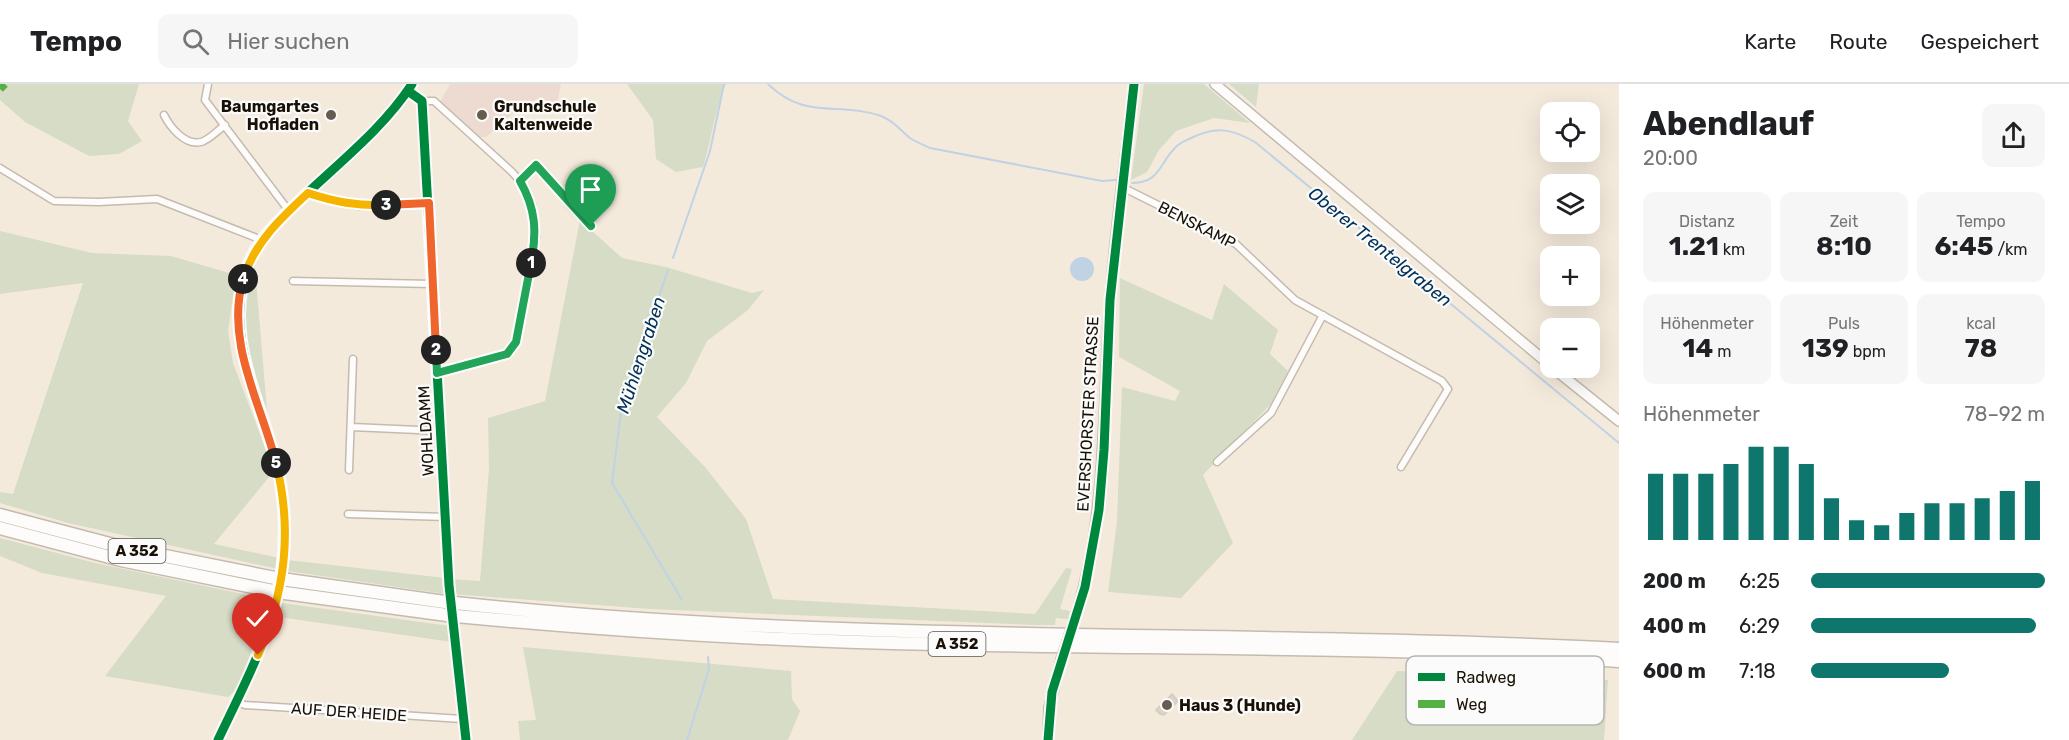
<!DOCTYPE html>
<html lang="de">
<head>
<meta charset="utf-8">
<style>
  :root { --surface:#fff; --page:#f6f6f6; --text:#202124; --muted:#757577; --line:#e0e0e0; --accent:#0f766e }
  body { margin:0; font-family:Rubik,sans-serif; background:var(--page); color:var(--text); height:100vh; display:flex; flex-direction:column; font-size:22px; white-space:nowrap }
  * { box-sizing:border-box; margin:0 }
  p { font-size:20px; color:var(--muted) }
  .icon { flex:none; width:33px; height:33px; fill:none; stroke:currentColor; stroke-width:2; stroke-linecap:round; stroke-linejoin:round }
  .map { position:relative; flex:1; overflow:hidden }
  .sheet { display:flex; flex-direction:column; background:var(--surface); width:450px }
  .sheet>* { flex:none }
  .controls { position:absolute; left:1540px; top:18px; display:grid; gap:12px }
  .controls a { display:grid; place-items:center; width:60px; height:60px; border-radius:12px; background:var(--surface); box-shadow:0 6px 24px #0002; font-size:30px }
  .pin { position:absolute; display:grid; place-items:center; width:51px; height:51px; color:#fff; margin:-62px -26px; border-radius:50% 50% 50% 0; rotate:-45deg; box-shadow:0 0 6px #0007 }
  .pin .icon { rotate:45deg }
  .km { position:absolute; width:30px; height:30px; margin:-15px; border-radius:50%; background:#222; color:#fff; font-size:16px; line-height:30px; text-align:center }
  .round { display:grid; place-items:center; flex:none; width:63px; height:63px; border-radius:12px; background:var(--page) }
  .summary { display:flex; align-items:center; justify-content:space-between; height:102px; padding:0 24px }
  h1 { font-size:33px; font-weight:700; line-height:45px }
  .stats { display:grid; grid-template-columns:repeat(3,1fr); gap:9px; height:102px; padding:6px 24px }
  .stats div { display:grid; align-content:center; border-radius:12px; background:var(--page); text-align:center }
  .stats b { font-size:26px; font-weight:700 }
  .stats small { font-size:16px; font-weight:400 }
  .stats p { font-size:16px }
  .chart { height:168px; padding:12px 24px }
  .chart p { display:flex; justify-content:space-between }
  .chart svg { width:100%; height:108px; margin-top:6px; stroke:var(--accent); stroke-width:6 }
  ul { padding:0 24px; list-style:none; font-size:20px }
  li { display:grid; grid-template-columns:96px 72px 1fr; align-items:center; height:45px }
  li i { height:15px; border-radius:8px; background:var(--accent) }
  header { display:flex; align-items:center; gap:36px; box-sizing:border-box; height:84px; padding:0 30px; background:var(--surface); border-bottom:2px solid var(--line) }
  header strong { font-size:28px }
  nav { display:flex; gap:33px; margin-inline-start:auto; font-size:21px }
  .search { width:420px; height:54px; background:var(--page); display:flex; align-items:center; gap:15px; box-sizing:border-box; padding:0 21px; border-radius:12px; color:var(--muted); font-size:22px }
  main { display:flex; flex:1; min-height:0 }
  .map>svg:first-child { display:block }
</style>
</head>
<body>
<header>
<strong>Tempo</strong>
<div class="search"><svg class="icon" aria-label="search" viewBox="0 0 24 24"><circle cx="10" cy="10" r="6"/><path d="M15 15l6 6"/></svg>Hier suchen</div>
<nav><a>Karte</a><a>Route</a><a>Gespeichert</a></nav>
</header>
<main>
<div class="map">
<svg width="1619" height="656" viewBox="0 0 1619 656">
  <rect width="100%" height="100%" fill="#f4eadc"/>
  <!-- education -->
  <path fill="#eddbd1" d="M450 0H561L557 19 538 15 521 22 486 53H479L440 18Z"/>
  <!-- green -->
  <path fill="#d6dcc5" d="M0 0H139L128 37 142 57 119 70 89 72 25 38 0 16Z
    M627 0H726C714 27 712 55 703 83L676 88 656 75 653 36Z
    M1144 0H1204L1250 39 1214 34 1176 47 1159 66 1147 88 1131 96Z
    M1229 0H1259L1256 23Z
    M580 136 622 174 666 183 752 209 764 206 748 226 707 257 686 299 657 333 705 383 746 435 773 515 1035 530 1066 484 1072 485 1060 525 1070 527 1068 535 1056 534 1055 541H1035L650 525 452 510 451 495 480 497 489 385 488 334 545 317Z
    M0 147 92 169 171 172 236 191 228 247 233 279 274 387 214 460 280 474 278 485 68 439 0 419V408L13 410 83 199 0 210Z
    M254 173 268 338C254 297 236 254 244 209 246 197 251 185 254 173Z
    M1120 194 1212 236 1224 200 1278 246 1270 270 1288 287 1270 321 1203 391 1233 459 1181 514 1108 508 1117 437 1122 303 1175 317 1180 307 1119 273Z
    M0 454 95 479 271 516 237 605 228 613 105 592 166 512 42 489 0 472Z
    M288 476 445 494 446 510 287 487Z
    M282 519 450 542 452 558 279 533Z
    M523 563 791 587 792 615 800 627 788 656H520L518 637 536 636Z
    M1397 587 1608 596 1604 656H1352Z"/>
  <!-- water -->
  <path fill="#c0d2e4" d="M1070 185a12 12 0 1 1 24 0a12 12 0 1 1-24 0Z"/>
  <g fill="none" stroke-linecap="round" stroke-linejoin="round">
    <!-- stream -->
    <path stroke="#c0d2e4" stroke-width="2" d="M768 0C806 37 837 17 881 32 893 36 900 46 910 54 916 58 924 61 930 64L1102 97 1116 96
      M1132 99C1161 99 1159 78 1177 62 1180 59 1185 57 1189 55 1215 42 1230 44 1255 58L1619 359
      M673 174 710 67 724 0
      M668 186 622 320 612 399 682 516
      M687 656 709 585 708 573"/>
  </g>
  <!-- building -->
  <path fill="#ded3c9" stroke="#d5cac0" stroke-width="1.5" d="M1172 610 1178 617 1164 631 1160 630 1156 626Z"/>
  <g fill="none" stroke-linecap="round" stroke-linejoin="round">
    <!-- street casing -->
    <g stroke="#c3bbaf" stroke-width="9">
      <path id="street" d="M208 0 205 16 289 127
        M408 7 422 17
        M422 17 451 520
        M422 17H434L512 88 520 97 532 121 536 153 516 258 507 270 437 289
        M164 31C170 43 185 62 201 58 209 56 218 46 225 41
        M0 84 54 117 99 118 157 115 262 156
        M520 97 535 81 591 142
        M1122 103 1236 160 1295 216 1442 297 1448 305 1401 383
        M308 109 336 118 359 122 429 119
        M293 197 432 200
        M352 343 440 347
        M1217 378 1271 329 1323 231
        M349 386 353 275
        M348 430 446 433
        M452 530 466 656
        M236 618 245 621 462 635"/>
    </g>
    <!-- secondary casing -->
    <g stroke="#c3bbaf" stroke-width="12">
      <path id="secondary" d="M1215 0 1551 282
        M1553 284 1619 337
        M1074 537C1108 432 1102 325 1110 217 1115 145 1126 72 1134 0
        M218 656C257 574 292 513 283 419 276 337 218 264 248 181 258 155 279 136 299 117 337 80 383 45 412 0
        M1048 656 1049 624 1061 576"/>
    </g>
    <!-- highway casing -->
    <g stroke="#c3bbaf" stroke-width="15">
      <path id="highway" d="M0 431 125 464 275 494
        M0 444 121 476 273 507
        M288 496 445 518
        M285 509 447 531
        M455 519C842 561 1231 545 1619 565
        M456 532C616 547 775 557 935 560 1163 565 1392 562 1619 577"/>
    </g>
    <!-- street -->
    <use href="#street" stroke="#fdfcfa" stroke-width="6"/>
    <!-- secondary -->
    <use href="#secondary" stroke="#fdfcfa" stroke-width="9"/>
    <!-- highway -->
    <use href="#highway" stroke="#fdfcfa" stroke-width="12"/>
    <!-- secondary-bridge casing -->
    <g stroke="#c3bbaf" stroke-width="12" stroke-linecap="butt">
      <path id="secondary-bridge" d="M1061 576 1074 537"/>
    </g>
    <!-- highway-bridge casing -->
    <g stroke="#c3bbaf" stroke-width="15" stroke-linecap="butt">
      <path id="highway-bridge" d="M275 494 288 496
        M273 507 285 509
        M445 518 455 519
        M447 531 456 532"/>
    </g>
    <!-- secondary-bridge -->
    <use href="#secondary-bridge" stroke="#fdfcfa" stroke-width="9"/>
    <!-- highway-bridge -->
    <use href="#highway-bridge" stroke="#fdfcfa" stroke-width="12"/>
    <!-- quiet -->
    <path stroke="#55b144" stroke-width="8" stroke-dasharray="15 8" stroke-linecap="butt" d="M0 5 5 0"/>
    <!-- cycleway casing -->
    <g stroke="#fbfbfb" stroke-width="13">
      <path id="cycleway" d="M408 7 422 17 449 501 466 656
        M218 656C257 574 292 513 283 419 276 337 218 264 248 181 258 155 279 136 299 117 337 80 383 45 412 0
        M1048 656 1052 608 1085 503 1099 426 1104 366 1110 216 1134 0"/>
    </g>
    <!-- cycleway -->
    <use href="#cycleway" stroke="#00873e" stroke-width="9"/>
  </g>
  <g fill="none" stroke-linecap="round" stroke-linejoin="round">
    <!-- split-1 casing -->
    <g stroke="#fff" stroke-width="12">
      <path id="split-1" d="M531 179C537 148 536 125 520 97L536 81 591 142"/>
    </g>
    <!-- split-2 casing -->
    <g stroke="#fff" stroke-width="12">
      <path id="split-2" d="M436 266 437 289 507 270 516 258 531 179"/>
    </g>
    <!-- split-3 casing -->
    <g stroke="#fff" stroke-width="12">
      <path id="split-3" d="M386 121 429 119 436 266"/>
    </g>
    <!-- split-4 casing -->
    <g stroke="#fff" stroke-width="12">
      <path id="split-4" d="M243 195C255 158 280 135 308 109 335 118 357 122 386 121"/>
    </g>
    <!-- split-5 casing -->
    <g stroke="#fff" stroke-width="12">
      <path id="split-5" d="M243 195C225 259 261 319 276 379"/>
    </g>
    <!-- split-6 casing -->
    <g stroke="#fff" stroke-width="12">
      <path id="split-6" d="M258 571C285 508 293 447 276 379"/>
    </g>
    <!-- split-1 -->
    <use href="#split-1" stroke="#22a559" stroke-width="8"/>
    <!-- split-2 -->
    <use href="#split-2" stroke="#22a559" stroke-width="8"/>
    <!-- split-3 -->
    <use href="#split-3" stroke="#f0652b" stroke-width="8"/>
    <!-- split-4 -->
    <use href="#split-4" stroke="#f5b400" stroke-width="8"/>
    <!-- split-5 -->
    <use href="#split-5" stroke="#f0652b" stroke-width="8"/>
    <!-- split-6 -->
    <use href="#split-6" stroke="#f5b400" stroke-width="8"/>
  </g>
  <!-- markers -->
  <g fill="#665d51" stroke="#fbfbfb" stroke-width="2">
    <circle cx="331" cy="31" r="6"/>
    <circle cx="482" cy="31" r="6"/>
    <circle cx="1167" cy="621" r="6"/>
  </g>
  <g text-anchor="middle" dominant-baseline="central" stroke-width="4.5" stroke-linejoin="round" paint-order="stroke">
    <!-- shield labels -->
    <g fill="#fbfbfb" stroke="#5d5750" stroke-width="1.5">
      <rect x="108.5" y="455" width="57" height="24" rx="4.5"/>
      <rect x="928.5" y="548" width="57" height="24" rx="4.5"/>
    </g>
    <g font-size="15" font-weight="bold" fill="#191106">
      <text x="137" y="467">A 352</text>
      <text x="957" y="560">A 352</text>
    </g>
    <!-- poi labels -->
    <g font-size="16" font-weight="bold" fill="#191106" stroke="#fbfbfb" text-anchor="start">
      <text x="319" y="22" text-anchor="end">Baumgartes<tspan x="319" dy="18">Hofladen</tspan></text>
      <text x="494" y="22">Grundschule<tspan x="494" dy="18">Kaltenweide</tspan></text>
      <text x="1179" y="621">Haus 3 (Hunde)</text>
    </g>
    <!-- street labels -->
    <g font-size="16" fill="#191106" stroke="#fbfbfb">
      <text transform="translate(1197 141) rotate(27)">BENSKAMP</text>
      <text transform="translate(1088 330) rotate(-87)">EVERSHORSTER STRASSE</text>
      <text transform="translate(426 347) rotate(-93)">WOHLDAMM</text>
      <text transform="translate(349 628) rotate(4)">AUF DER HEIDE</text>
    </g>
    <!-- water labels -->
    <g font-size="18" font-style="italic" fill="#013059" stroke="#fbfbfb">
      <text transform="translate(1380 163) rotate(39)">Oberer Trentelgraben</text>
      <text transform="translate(641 271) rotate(-72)">Mühlengraben</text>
    </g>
  </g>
  <!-- legend -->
  <rect x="1406" y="572" width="198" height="69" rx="9" fill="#fbfbfb" stroke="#b7b5b2" stroke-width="1.5"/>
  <rect x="1418" y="589" width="27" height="8" fill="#00873e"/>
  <rect x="1418" y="616" width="27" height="8" fill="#55b144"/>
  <g font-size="16" fill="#191106">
    <text x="1456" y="599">Radweg</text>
    <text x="1456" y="626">Weg</text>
  </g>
</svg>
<div class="controls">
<a><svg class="icon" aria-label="locate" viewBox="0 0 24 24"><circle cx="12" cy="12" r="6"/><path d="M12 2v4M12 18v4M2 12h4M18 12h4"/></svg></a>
<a><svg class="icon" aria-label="layers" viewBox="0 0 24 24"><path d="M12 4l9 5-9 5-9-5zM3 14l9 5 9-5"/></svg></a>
<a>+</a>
<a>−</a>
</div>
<div class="pin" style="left:591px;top:142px;background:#1e9e55"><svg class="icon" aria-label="arrive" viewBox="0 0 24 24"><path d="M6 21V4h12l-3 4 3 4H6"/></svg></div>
<div class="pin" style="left:258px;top:571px;background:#d93025"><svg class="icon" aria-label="check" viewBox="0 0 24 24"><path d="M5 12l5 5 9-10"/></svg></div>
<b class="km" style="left:531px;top:179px">1</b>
<b class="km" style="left:436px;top:266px">2</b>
<b class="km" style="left:386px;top:121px">3</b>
<b class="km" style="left:243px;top:195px">4</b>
<b class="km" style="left:276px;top:379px">5</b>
</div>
<section class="sheet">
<div class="summary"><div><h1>Abendlauf</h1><p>20:00</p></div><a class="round"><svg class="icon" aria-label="share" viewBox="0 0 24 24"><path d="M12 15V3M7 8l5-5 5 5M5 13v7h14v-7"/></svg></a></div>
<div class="stats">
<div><p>Distanz</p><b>1.21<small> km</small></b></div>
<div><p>Zeit</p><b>8:10</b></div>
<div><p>Tempo</p><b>6:45<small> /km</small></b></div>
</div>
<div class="stats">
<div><p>Höhenmeter</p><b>14<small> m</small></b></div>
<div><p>Puls</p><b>139<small> bpm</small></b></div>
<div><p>kcal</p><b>78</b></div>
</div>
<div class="chart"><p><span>Höhenmeter</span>78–92 m</p>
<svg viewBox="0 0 160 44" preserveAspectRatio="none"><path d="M5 44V17M15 44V17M25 44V17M35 44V13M45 44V6M55 44V6M65 44V13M75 44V27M85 44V36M95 44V38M105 44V33M115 44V29M125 44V29M135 44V27M145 44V24M155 44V20"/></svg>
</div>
<ul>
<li><b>200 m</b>6:25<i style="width:100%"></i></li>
<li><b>400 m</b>6:29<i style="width:96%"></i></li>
<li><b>600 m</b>7:18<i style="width:59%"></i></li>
</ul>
</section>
</main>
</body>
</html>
